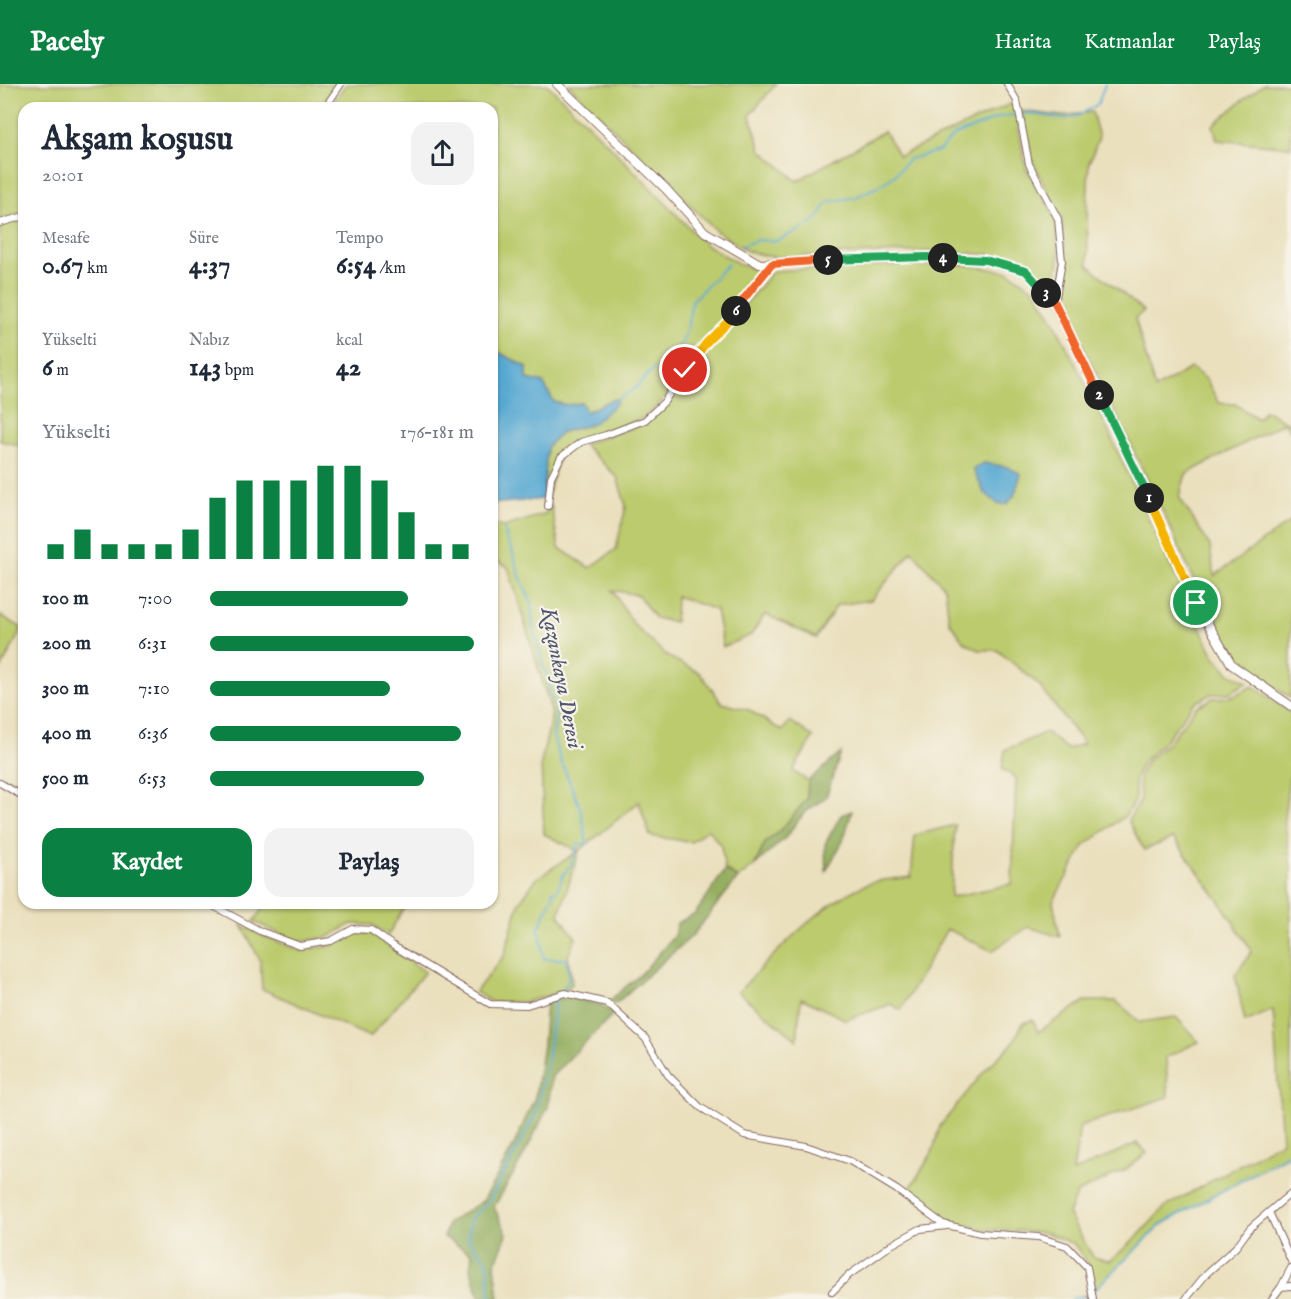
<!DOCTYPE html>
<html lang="tr">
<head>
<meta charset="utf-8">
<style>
  :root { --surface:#fff; --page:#f2f2f3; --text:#1f2937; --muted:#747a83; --accent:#0b8043 }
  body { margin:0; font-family:"IM FELL English",serif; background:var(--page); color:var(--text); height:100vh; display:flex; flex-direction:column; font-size:22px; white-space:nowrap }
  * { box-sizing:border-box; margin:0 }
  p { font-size:20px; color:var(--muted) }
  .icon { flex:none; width:33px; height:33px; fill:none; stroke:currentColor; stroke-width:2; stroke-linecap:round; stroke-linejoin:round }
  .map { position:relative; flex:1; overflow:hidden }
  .panel { position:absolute; left:18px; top:18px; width:480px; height:807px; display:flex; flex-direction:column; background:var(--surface); border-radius:18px; box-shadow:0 2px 4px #0004 }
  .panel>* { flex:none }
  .pin { position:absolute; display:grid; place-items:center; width:51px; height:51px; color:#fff; margin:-26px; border:3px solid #fff; border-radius:50%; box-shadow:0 2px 6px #0007 }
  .km { position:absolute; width:30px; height:30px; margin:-15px; border-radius:50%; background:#222; color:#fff; font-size:16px; line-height:30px; text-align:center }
  .round { display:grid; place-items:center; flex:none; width:63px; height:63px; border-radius:18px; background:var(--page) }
  .summary { display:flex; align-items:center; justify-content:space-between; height:102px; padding:0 24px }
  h1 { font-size:33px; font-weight:800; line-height:45px }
  .figures { display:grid; grid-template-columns:repeat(3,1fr); gap:9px; height:102px; padding:6px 24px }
  .figures div { display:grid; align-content:center }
  .figures b { font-size:26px; font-weight:800 }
  .figures small { font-size:16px; font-weight:400 }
  .figures p { font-size:16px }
  .chart { height:168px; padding:12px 24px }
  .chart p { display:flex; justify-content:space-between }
  .chart svg { width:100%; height:108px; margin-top:6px; stroke:var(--accent); stroke-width:6 }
  .action { display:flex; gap:12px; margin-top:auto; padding:12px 24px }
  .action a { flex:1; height:69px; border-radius:18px; background:var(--accent); color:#fff; font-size:24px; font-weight:800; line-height:69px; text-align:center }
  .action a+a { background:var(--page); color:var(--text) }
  ul { padding:0 24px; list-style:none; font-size:20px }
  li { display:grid; grid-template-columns:96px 72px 1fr; align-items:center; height:45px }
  li i { height:15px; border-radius:8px; background:var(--accent) }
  header { display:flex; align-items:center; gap:36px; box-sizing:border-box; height:84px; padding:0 30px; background:var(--accent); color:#fff }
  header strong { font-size:28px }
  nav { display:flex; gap:33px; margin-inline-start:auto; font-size:21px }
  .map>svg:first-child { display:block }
</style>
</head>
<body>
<header>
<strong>Pacely</strong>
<nav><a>Harita</a><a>Katmanlar</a><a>Paylaş</a></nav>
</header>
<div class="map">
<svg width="1291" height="1215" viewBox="0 0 1291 1215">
  <rect width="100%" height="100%" fill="#f7f3e8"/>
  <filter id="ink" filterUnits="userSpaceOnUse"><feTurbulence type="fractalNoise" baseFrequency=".0167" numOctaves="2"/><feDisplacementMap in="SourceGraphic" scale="12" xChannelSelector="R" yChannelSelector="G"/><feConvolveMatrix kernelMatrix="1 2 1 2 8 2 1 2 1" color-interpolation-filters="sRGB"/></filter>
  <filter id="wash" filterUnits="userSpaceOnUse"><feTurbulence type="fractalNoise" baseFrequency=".008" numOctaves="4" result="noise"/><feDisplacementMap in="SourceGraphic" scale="24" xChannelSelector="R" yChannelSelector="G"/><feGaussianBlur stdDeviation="1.35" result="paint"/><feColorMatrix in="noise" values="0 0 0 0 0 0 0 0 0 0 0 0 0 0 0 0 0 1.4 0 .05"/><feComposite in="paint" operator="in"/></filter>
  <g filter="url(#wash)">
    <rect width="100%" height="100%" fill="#eae0bd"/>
    <!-- green -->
    <path fill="#bbcb6d" stroke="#82754c" stroke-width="1.5" d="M0 0H337L326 15 315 24H24V129L0 136Z
      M346 0H547L599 51 705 160 739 180 760 187 739 215 730 229 701 260 662 317 644 334 579 356 559 371 547 415H543L547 363 562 348 592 340 611 316 586 328 581 319 567 321 554 318 543 299 527 295V283L494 266 495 237H492V24H326L336 14Z
      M568 0H776L750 31 761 66 797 97 884 47 899 72 1014 18 1026 84 1056 135 1059 177 1053 208 1036 186 996 171 937 167 820 171 783 174 767 172 747 167 716 147Z
      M1264 0H1291V63L1217 56 1213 41 1243 16Z
      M1021 27 1062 32 1092 28 1099 53 1089 79 1087 124 1088 181 1144 227 1135 234 1155 305 1191 284 1206 295 1219 319 1235 320 1258 335 1265 326 1286 338 1291 339V349L1285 338 1186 390 1179 413 1210 462 1214 492 1291 437V614L1238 578 1215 545 1167 436 1059 212 1065 177 1062 135 1033 79Z
      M24 135V362L0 357V141Z
      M870 181H967L1009 188 1034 205 1052 233 1098 325 1167 475 1213 570 1229 589 1248 598 1229 609 1211 610 1193 620 1165 657 1143 677 1135 694V716L1125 732 1084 762 1053 818 1060 853 1028 843 992 867 947 845 901 926 891 920 846 936 801 914 797 956 738 908C775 870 820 818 870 799 882 795 898 795 911 793L915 751 955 741 951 813 1012 800 1016 694 1002 685 1005 666 1046 648 1067 665 1084 660 1038 600 997 566H979L964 558 949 537 945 504 912 467 871 516 837 521 816 554 765 530 751 551 723 563 716 526 676 512 675 538 655 534 638 511 612 506 634 541 667 572 700 589 722 619 749 626 782 647 790 637 813 653 793 687 808 697 807 715 780 747 765 759 755 781 738 794 725 786 721 762 708 745 691 758 650 752 639 718 579 767 559 831 576 854 568 872 572 900 566 906 526 918H491L475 908 504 872 519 819 536 795 578 767 544 750 541 679 552 630 508 483 492 474V440L504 443 545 430 551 421 559 464 590 484 616 465 626 422 617 393 583 360 646 339 667 320 688 286 710 259 737 234 747 218 773 187Z
      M0 531 22 544 0 587Z
      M1253 602 1291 629V691L1289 696 1284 734 1291 784V1069L1162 1140 1094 1206 1089 1181 1074 1160 1047 1149 984 1145 948 1138 914 1114 908 1108 932 1069 940 1042 986 985 1012 960 1023 939 1033 936 1038 948 1085 917H1116L1140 938 1176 933 1199 958 1166 973 1168 1013 1080 1042 1073 1088 1137 1059 1147 1069 1126 1085 1077 1109 1068 1130 1093 1173 1110 1177 1137 1153 1165 1123 1282 1057 1273 926 1245 938 1235 891 1252 867 1220 818 1174 754 1144 766 1128 736 1140 717 1139 693 1146 678 1169 658 1196 623 1213 614 1230 613Z
      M259 819H407L388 851 372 841 351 840 329 853 299 858 254 838 262 825Z
      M242 841 263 852 299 866 331 862 353 849H370L425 888 370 953 262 905 260 877Z"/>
    <!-- forest -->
    <path fill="#94af60" stroke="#6f6746" stroke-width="1.5" d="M841 669 826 713 804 729 785 754 755 781 765 759 780 747 807 715 808 697Z
      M852 727 843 757 826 787 825 760 841 731Z
      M725 786 738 794 693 851 615 920 609 917 642 889 674 852 677 839 695 830Z
      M566 912 604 922 613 930 552 992 548 1023 522 1075 494 1123 507 1150 495 1181 499 1215H480L470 1184 472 1170 444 1153 448 1139 483 1117 514 1061 535 1013 543 960 546 918Z"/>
    <!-- water -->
    <path fill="#57a8d2" stroke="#50647e" stroke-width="1.5" d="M492 237H495L494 266 527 283V295L543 299 554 318 567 321 582 319 586 328 611 316 618 315 615 321 592 340 562 348 547 363 543 415 492 420Z
      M984 379 1007 383 1021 390 1014 412 1007 420H998L984 408 973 385Z"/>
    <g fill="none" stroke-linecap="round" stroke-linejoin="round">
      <!-- stream -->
      <path stroke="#57a8d2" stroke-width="2" d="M742 162 757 156 777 157 803 144 817 135 828 118 856 113 879 102 894 92 909 75 939 67 953 52 1000 33 1028 29 1063 35 1080 31 1098 20 1105 0
        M618 315 637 303 650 288 659 282 663 270 673 268 682 259 687 245 692 217 728 180
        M504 443 507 456 513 469 519 490 531 518 533 543 543 581 548 595 551 613 557 628 553 652 559 672 581 726 587 760H578L571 781 563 791 557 807H552L554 812 550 818 539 844 544 875H566C569 889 571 895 562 907
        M490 1215 488 1178 468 1155 471 1134 488 1119 535 1031 547 978 555 917 557 914
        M1072 1215 1090 1210 1162 1140 1291 1069"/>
    </g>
  </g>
  <g filter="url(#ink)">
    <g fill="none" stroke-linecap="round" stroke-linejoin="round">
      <!-- minor casing -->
      <g stroke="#82635e" stroke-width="8">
        <path id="minor" d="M1007 0 1017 17 1029 80 1058 135 1062 177 1055 219
          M321 24 328 19 341 0
          M0 139 24 132
          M548 422 551 393 561 373 581 358 606 351 645 336 664 318 685 286 707 258 733 233 743 216 772 180
          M0 699 24 713
          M208 819 260 847 300 862 331 857 353 845 371 846 395 863 490 920 527 921 565 909 607 919 645 954 668 991 700 1023 744 1051 806 1062 850 1077 897 1106 943 1140 980 1149 1038 1153 1067 1162 1087 1183 1093 1215
          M1269 1128 1291 1177
          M1291 1184 1281 1203 1291 1202
          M832 1208 849 1191 891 1161 920 1145 947 1142
          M1186 1215 1207 1189 1236 1163 1250 1144 1291 1109
          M1272 1215 1281 1203"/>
      </g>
      <!-- tertiary casing -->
      <g stroke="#82635e" stroke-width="10">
        <path id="tertiary" d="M557 0 666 105 705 148 760 180 837 176 927 173 985 176 1026 187 1055 219 1159 435 1196 519 1232 581 1291 622"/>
      </g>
      <!-- minor -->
      <use href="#minor" stroke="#fff" stroke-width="6"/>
      <!-- tertiary -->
      <use href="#tertiary" stroke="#fff" stroke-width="8"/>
    </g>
  </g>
  <g fill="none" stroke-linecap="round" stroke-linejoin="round" filter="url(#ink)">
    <!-- split-1 casing -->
    <g stroke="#fff" stroke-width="12">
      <path id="split-1" d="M1149 414 1196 519"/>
    </g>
    <!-- split-2 casing -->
    <g stroke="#fff" stroke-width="12">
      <path id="split-2" d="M1099 311 1149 414"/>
    </g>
    <!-- split-3 casing -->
    <g stroke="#fff" stroke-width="12">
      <path id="split-3" d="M1046 209 1055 219 1099 311"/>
    </g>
    <!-- split-4 casing -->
    <g stroke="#fff" stroke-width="12">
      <path id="split-4" d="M943 174 985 176 1026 187 1046 209"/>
    </g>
    <!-- split-5 casing -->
    <g stroke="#fff" stroke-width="12">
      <path id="split-5" d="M828 176 927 173 943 174"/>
    </g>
    <!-- split-6 casing -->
    <g stroke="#fff" stroke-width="12">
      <path id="split-6" d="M736 227 743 216 772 180 828 176"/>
    </g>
    <!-- split-7 casing -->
    <g stroke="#fff" stroke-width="12">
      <path id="split-7" d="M685 286 707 258 733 232 736 227"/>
    </g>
    <!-- split-1 -->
    <use href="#split-1" stroke="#f5b400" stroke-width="8"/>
    <!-- split-2 -->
    <use href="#split-2" stroke="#22a559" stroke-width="8"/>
    <!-- split-3 -->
    <use href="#split-3" stroke="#f0652b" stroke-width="8"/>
    <!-- split-4 -->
    <use href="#split-4" stroke="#22a559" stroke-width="8"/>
    <!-- split-5 -->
    <use href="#split-5" stroke="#22a559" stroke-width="8"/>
    <!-- split-6 -->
    <use href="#split-6" stroke="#f0652b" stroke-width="8"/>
    <!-- split-7 -->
    <use href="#split-7" stroke="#f5b400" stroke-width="8"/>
  </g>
  <g text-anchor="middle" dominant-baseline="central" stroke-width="4.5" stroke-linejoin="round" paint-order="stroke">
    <!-- water labels -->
    <g font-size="22" font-style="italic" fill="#4f566e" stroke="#f7f3e8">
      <text transform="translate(561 594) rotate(79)">Kazankaya Deresi</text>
    </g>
  </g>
</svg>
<div class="pin" style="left:1196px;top:519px;background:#1e9e55"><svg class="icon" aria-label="arrive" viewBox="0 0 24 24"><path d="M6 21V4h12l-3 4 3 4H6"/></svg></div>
<div class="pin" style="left:685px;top:286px;background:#d93025"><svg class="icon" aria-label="check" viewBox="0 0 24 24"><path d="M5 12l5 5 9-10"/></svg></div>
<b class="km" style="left:1149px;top:414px">1</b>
<b class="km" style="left:1099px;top:311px">2</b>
<b class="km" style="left:1046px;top:209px">3</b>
<b class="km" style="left:943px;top:174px">4</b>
<b class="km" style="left:828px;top:176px">5</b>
<b class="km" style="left:736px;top:227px">6</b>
<section class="panel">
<div class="summary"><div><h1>Akşam koşusu</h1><p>20:01</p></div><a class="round"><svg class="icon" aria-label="share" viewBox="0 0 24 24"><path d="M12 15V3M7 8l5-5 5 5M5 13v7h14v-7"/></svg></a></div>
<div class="figures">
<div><p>Mesafe</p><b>0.67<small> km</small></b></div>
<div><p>Süre</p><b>4:37</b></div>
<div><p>Tempo</p><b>6:54<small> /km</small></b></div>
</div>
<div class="figures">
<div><p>Yükselti</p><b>6<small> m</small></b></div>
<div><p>Nabız</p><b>143<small> bpm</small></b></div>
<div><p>kcal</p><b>42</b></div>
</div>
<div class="chart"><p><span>Yükselti</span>176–181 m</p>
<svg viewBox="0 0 160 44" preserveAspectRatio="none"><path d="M5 44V38M15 44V32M25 44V38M35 44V38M45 44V38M55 44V32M65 44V19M75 44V12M85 44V12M95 44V12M105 44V6M115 44V6M125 44V12M135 44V25M145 44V38M155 44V38"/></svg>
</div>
<ul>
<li><b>100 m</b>7:00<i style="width:75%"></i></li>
<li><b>200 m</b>6:31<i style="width:100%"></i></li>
<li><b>300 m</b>7:10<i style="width:68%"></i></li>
<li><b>400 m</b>6:36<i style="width:95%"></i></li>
<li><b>500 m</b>6:53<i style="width:81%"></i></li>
</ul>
<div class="action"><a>Kaydet</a><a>Paylaş</a></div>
</section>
</div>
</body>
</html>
